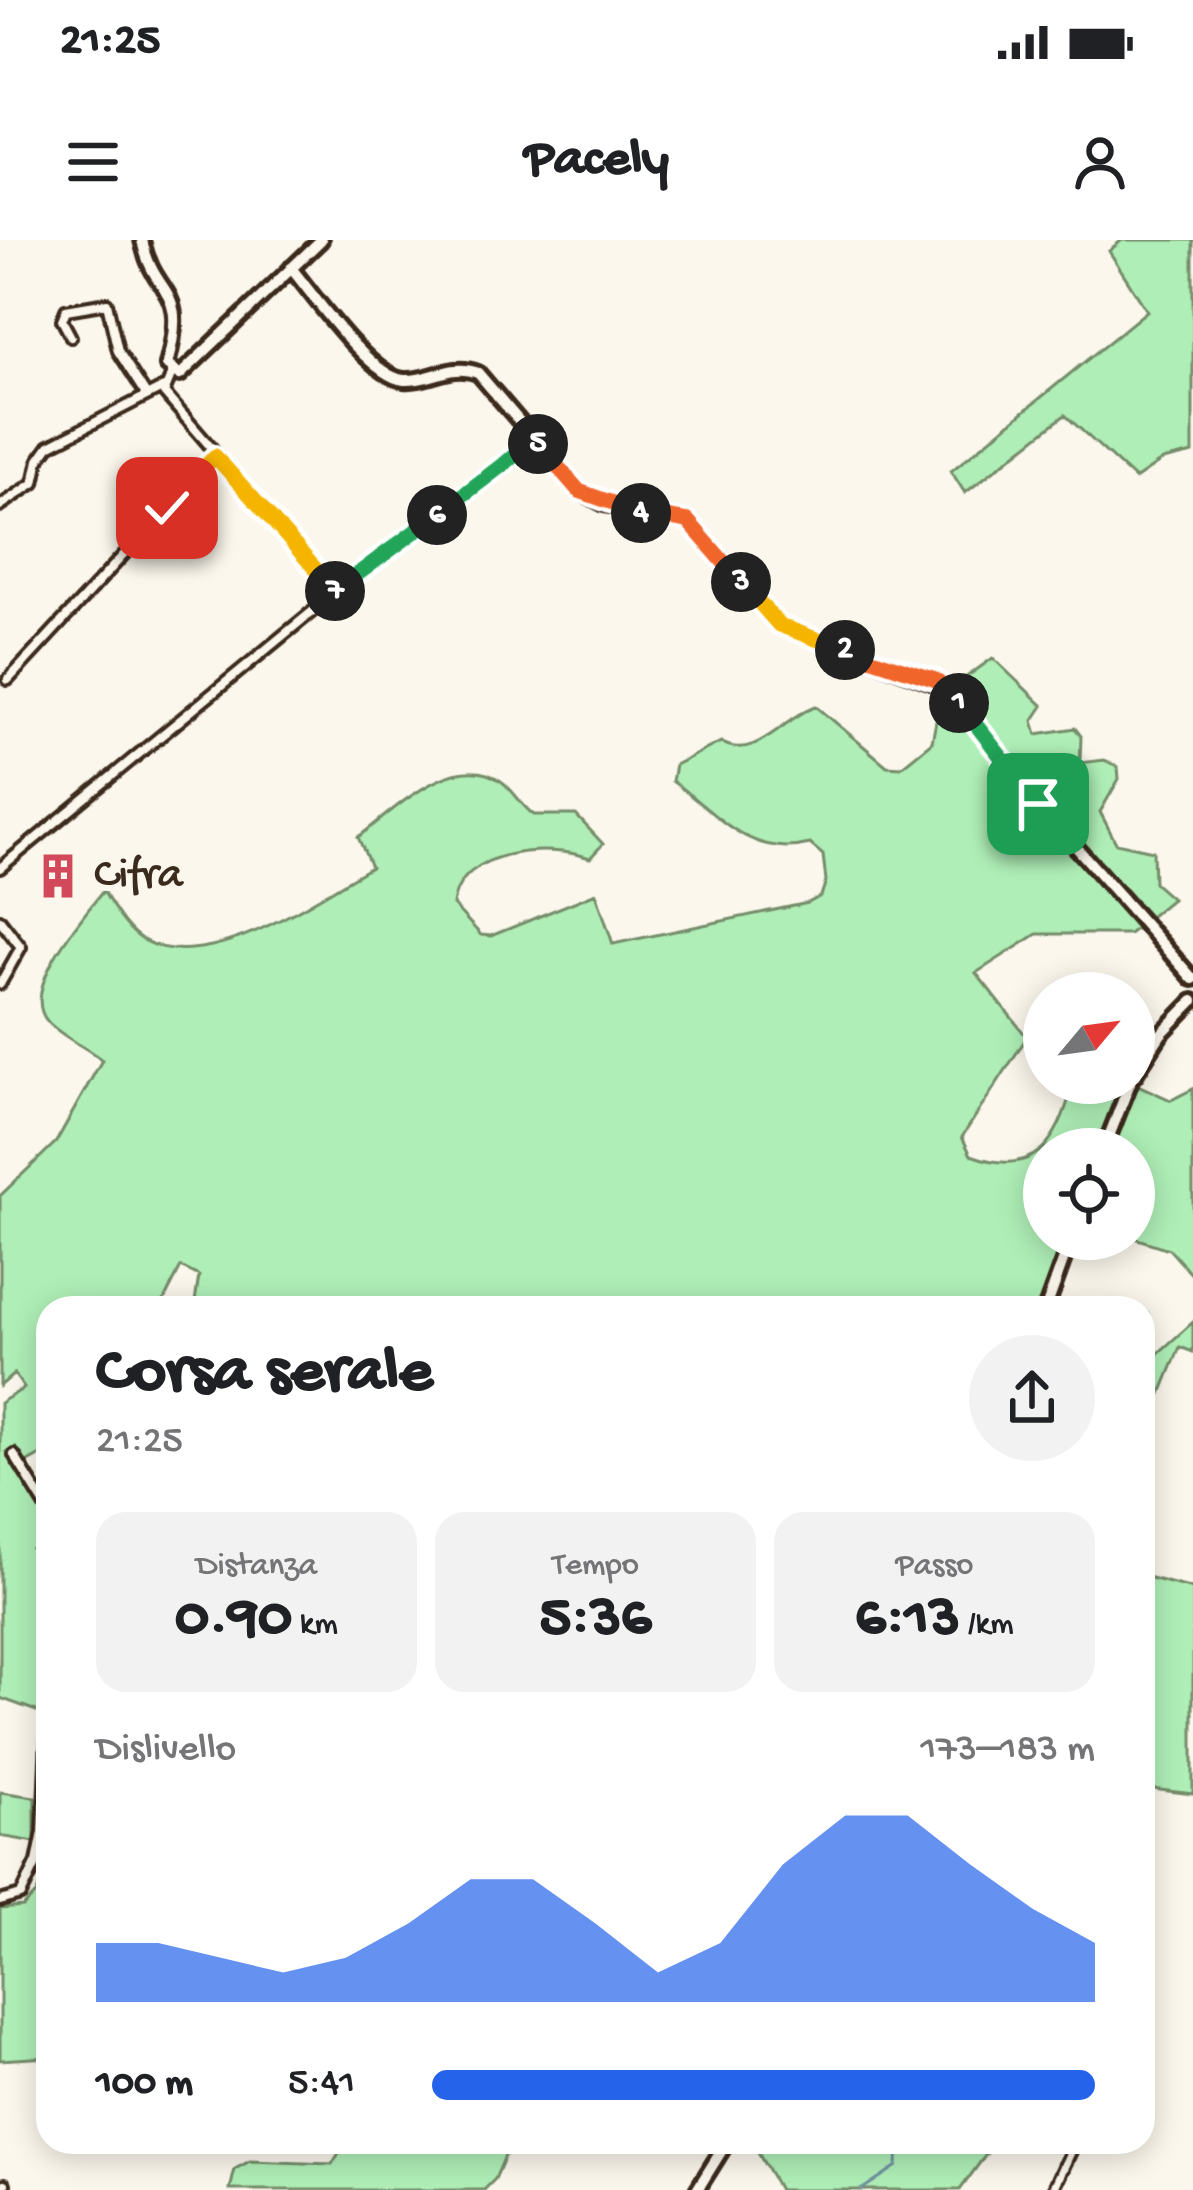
<!DOCTYPE html>
<html lang="it">
<head>
<meta charset="utf-8">
<style>
  :root { --surface:#fff; --page:#f2f2f2; --text:#202124; --muted:#757577; --accent:#2563eb }
  body { margin:0; font-family:"Gochi Hand",sans-serif; background:var(--page); color:var(--text); height:100vh; display:flex; flex-direction:column; font-size:45px; white-space:nowrap }
  * { box-sizing:border-box; margin:0 }
  p { font-size:39px; color:var(--muted) }
  .icon { flex:none; width:66px; height:66px; fill:none; stroke:currentColor; stroke-width:2; stroke-linecap:round; stroke-linejoin:round }
  .map { position:relative; flex:1; overflow:hidden }
  .side { position:absolute; left:36px; top:1056px; width:1119px; height:858px; display:flex; flex-direction:column; background:var(--surface); border-radius:36px; box-shadow:0 6px 30px #0003 }
  .side>* { flex:none }
  .needle { width:78px; rotate:61deg }
  .fabs { position:absolute; left:1023px; top:732px; display:grid; gap:24px }
  .fabs a { display:grid; place-items:center; width:132px; height:132px; border-radius:50%; background:var(--surface); box-shadow:0 6px 30px #0003; font-size:60px }
  .pin { position:absolute; display:grid; place-items:center; width:102px; height:102px; color:#fff; margin:-51px; border-radius:24px; box-shadow:0 6px 18px #0006 }
  .km { position:absolute; width:60px; height:60px; margin:-30px; border-radius:50%; background:#222; color:#fff; font-size:33px; line-height:60px; text-align:center }
  .round { display:grid; place-items:center; flex:none; width:126px; height:126px; border-radius:63px; background:var(--page) }
  .summary { display:flex; align-items:center; justify-content:space-between; height:204px; padding:0 60px }
  h1 { font-size:66px; font-weight:800; line-height:90px }
  .stats { display:grid; grid-template-columns:repeat(3,1fr); gap:18px; height:204px; padding:12px 60px }
  .stats div { display:grid; align-content:center; border-radius:30px; background:var(--page); text-align:center }
  .stats b { font-size:60px; font-weight:800 }
  .stats small { font-size:33px; font-weight:400 }
  .stats p { font-size:33px }
  .chart { height:336px; padding:24px 60px }
  .chart p { display:flex; justify-content:space-between }
  .chart svg { width:100%; height:216px; margin-top:12px; fill:var(--accent); opacity:.7 }
  ul { padding:0 60px; list-style:none; font-size:39px }
  li { display:grid; grid-template-columns:192px 144px 1fr; align-items:center; height:90px }
  li i { height:30px; border-radius:15px; background:var(--accent) }
  .status { display:flex; justify-content:space-between; align-items:center; height:84px; padding:0 60px; background:var(--surface); direction:ltr }
  .status svg { height:33px; fill:currentColor }
  header { display:flex; justify-content:space-between; align-items:center; height:156px; padding:0 60px; background:var(--surface); font-size:54px; font-weight:800 }
  .map>svg:first-child { display:block }
</style>
</head>
<body>
<div class="status"><b>21:25</b><svg viewBox="0 0 49 12"><path d="M0 12V9h3v3zM5 12V6h3v6zM10 12V3h3v9zM15 12V0h3v12zM26 1h20v11H26zM47 4h2v5h-2z"/></svg></div>
<header><svg class="icon" aria-label="menu" viewBox="0 0 24 24"><path d="M4 6h16M4 12h16M4 18h16"/></svg>Pacely<svg class="icon" aria-label="person" viewBox="0 0 24 24"><circle cx="12" cy="8" r="4"/><path d="M4 21q1-7 8-7t8 7"/></svg></header>
<div class="map">
<svg width="1193" height="1950" viewBox="0 0 1193 1950">
  <rect width="100%" height="100%" fill="#fbf7ec"/>
  <filter id="ink" filterUnits="userSpaceOnUse"><feTurbulence type="fractalNoise" baseFrequency=".00833" numOctaves="2"/><feDisplacementMap in="SourceGraphic" scale="24" xChannelSelector="R" yChannelSelector="G"/><feConvolveMatrix kernelMatrix="1 2 1 2 8 2 1 2 1" color-interpolation-filters="sRGB"/></filter>
  <g filter="url(#ink)">
    <!-- green -->
    <path fill="#afefb7" stroke="#758c6a" stroke-width="3" d="M1122 0H1193V213L1163 220 1135 239 1065 175 965 253 951 231 1147 71 1109 11Z
      M993 418 1043 466 1033 481 1037 494 1075 488 1081 496 1080 523 1104 520 1118 527 1119 539 1100 572 1116 603 1153 611 1154 643 1172 659 1129 694H1037L976 733 1027 797 962 897 971 915C1036 939 1059 901 1073 843L1110 854 1133 843 1171 860 1193 849V1036L1169 1009 1134 998V909H1044V999H1071L1046 1068H194L199 1036 181 1027 160 1068H48V1211L24 1224 16 1208 7 1212 48 1279V1300L32 1309 48 1340 42 1351 48 1360V1457L42 1473 0 1458V1163L24 1148 14 1134 0 1146V956L56 902 102 820C86 807 62 797 48 782 18 750 82 678 103 651 114 668 127 692 145 701 210 735 317 658 371 627L358 597C393 572 453 508 501 541 514 550 521 566 534 575H576L603 604 590 618C548 603 459 609 453 665L481 695 491 696 596 653 613 704 808 663 821 656 826 641 823 615 810 604C750 619 719 575 672 541L675 525 721 502C754 523 784 477 816 466L887 526 901 527 932 502 941 455Z
      M1193 1082V1112L1180 1107 1143 1198V1127Z
      M1143 1336 1193 1349V1554L1143 1548Z
      M0 1552 35 1557V1602L0 1596Z
      M48 1622V1817L0 1820V1669L23 1667 37 1653Z
      M346 1902H511L495 1939 484 1950H230L235 1929 250 1921 332 1924Z
      M752 1902H995L960 1950H779Z"/>
    <g fill="none" stroke-linecap="round" stroke-linejoin="round">
      <!-- stream -->
      <path stroke="#7292a0" stroke-width="3" d="M1143 1121 1154 1113 1148 1073
        M861 1950 897 1926 898 1902"/>
      <!-- street casing -->
      <g stroke="#3b2a1e" stroke-width="16">
        <path id="street" d="M71 97 62 80 66 70 107 63 118 111 145 153
          M172 133 164 153 336 352
          M0 266 34 243 39 220 49 206 164 147
          M8 440 215 216
          M0 628 336 352 534 200
          M0 680 21 707 0 744
          M14 1215 48 1270
          M0 1661 21 1655 37 1622 43 1592 48 1473
          M4 1950 5 1944
          M1053 1950 1073 1907"/>
      </g>
      <!-- secondary casing -->
      <g stroke="#3b2a1e" stroke-width="20">
        <path id="secondary" d="M142 0C155 61 189 42 167 125L180 135 321 0
          M291 28C313 54 370 137 404 140 430 142 451 122 478 133L579 251 604 264 688 281 779 385 947 448 1038 564 1193 739
          M1134 836 1161 794 1193 761
          M1104 909 1130 843
          M1046 1068 1071 999
          M697 1950 727 1902"/>
      </g>
      <!-- street -->
      <use href="#street" stroke="#fbf7ec" stroke-width="8"/>
      <!-- secondary -->
      <use href="#secondary" stroke="#fbf7ec" stroke-width="10"/>
    </g>
  </g>
  <g fill="none" stroke-linecap="round" stroke-linejoin="round" filter="url(#ink)">
    <!-- split-1 casing -->
    <g stroke="#fff" stroke-width="24">
      <path id="split-1" d="M959 463 1038 564"/>
    </g>
    <!-- split-2 casing -->
    <g stroke="#fff" stroke-width="24">
      <path id="split-2" d="M845 410 936 440 959 463"/>
    </g>
    <!-- split-3 casing -->
    <g stroke="#fff" stroke-width="24">
      <path id="split-3" d="M741 342 779 385 845 410"/>
    </g>
    <!-- split-4 casing -->
    <g stroke="#fff" stroke-width="24">
      <path id="split-4" d="M641 273 688 281 741 342"/>
    </g>
    <!-- split-5 casing -->
    <g stroke="#fff" stroke-width="24">
      <path id="split-5" d="M538 204 579 251 641 273"/>
    </g>
    <!-- split-6 casing -->
    <g stroke="#fff" stroke-width="24">
      <path id="split-6" d="M437 275 535 200 538 204"/>
    </g>
    <!-- split-7 casing -->
    <g stroke="#fff" stroke-width="24">
      <path id="split-7" d="M335 351 437 275"/>
    </g>
    <!-- split-8 casing -->
    <g stroke="#fff" stroke-width="24">
      <path id="split-8" d="M250 255 335 351"/>
    </g>
    <!-- split-9 casing -->
    <g stroke="#fff" stroke-width="24">
      <path id="split-9" d="M167 268 215 216 250 255"/>
    </g>
    <!-- split-1 -->
    <use href="#split-1" stroke="#22a559" stroke-width="15"/>
    <!-- split-2 -->
    <use href="#split-2" stroke="#f0652b" stroke-width="15"/>
    <!-- split-3 -->
    <use href="#split-3" stroke="#f5b400" stroke-width="15"/>
    <!-- split-4 -->
    <use href="#split-4" stroke="#f0652b" stroke-width="15"/>
    <!-- split-5 -->
    <use href="#split-5" stroke="#f0652b" stroke-width="15"/>
    <!-- split-6 -->
    <use href="#split-6" stroke="#22a559" stroke-width="15"/>
    <!-- split-7 -->
    <use href="#split-7" stroke="#22a559" stroke-width="15"/>
    <!-- split-8 -->
    <use href="#split-8" stroke="#f5b400" stroke-width="15"/>
    <!-- split-9 -->
    <use href="#split-9" stroke="#f5b400" stroke-width="15"/>
  </g>
  <!-- icons -->
  <defs>
    <g id="building-bare" transform="scale(3.6)"><path d="M-4-6H4V6H1V3H-1V6H-4ZM-2.5-4.3h1.7v1.8h-1.7ZM.8-4.3h1.7v1.8H.8ZM-2.5-1h1.7V.8h-1.7ZM.8-1h1.7V.8H.8Z" fill="#d1495b" stroke="#fbf7ec" stroke-width="2.5" paint-order="stroke"/></g>
  </defs>
  <g fill-rule="evenodd">
    <use href="#building-bare" x="58" y="636"/>
  </g>
  <g text-anchor="middle" dominant-baseline="central" stroke-width="12" stroke-linejoin="round" paint-order="stroke">
    <!-- poi labels -->
    <g font-size="45" fill="#3b2a1e" stroke="#fbf7ec" text-anchor="start">
      <text x="94" y="636">Cifra</text>
    </g>
  </g>
</svg>
<div class="fabs">
<a><svg class="needle" viewBox="-14 -14 28 28"><path d="M0-13l5 13h-10z" fill="#e53935"/><path d="M0 13l5-13h-10z" fill="#757577"/></svg></a>
<a><svg class="icon" aria-label="locate" viewBox="0 0 24 24"><circle cx="12" cy="12" r="6"/><path d="M12 2v4M12 18v4M2 12h4M18 12h4"/></svg></a>
</div>
<div class="pin" style="left:1038px;top:564px;background:#1e9e55"><svg class="icon" aria-label="arrive" viewBox="0 0 24 24"><path d="M6 21V4h12l-3 4 3 4H6"/></svg></div>
<div class="pin" style="left:167px;top:268px;background:#d93025"><svg class="icon" aria-label="check" viewBox="0 0 24 24"><path d="M5 12l5 5 9-10"/></svg></div>
<b class="km" style="left:959px;top:463px">1</b>
<b class="km" style="left:845px;top:410px">2</b>
<b class="km" style="left:741px;top:342px">3</b>
<b class="km" style="left:641px;top:273px">4</b>
<b class="km" style="left:538px;top:204px">5</b>
<b class="km" style="left:437px;top:275px">6</b>
<b class="km" style="left:335px;top:351px">7</b>
<section class="side">
<div class="summary"><div><h1>Corsa serale</h1><p>21:25</p></div><a class="round"><svg class="icon" aria-label="share" viewBox="0 0 24 24"><path d="M12 15V3M7 8l5-5 5 5M5 13v7h14v-7"/></svg></a></div>
<div class="stats">
<div><p>Distanza</p><b>0.90<small> km</small></b></div>
<div><p>Tempo</p><b>5:36</b></div>
<div><p>Passo</p><b>6:13<small> /km</small></b></div>
</div>
<div class="chart"><p><span>Dislivello</span>173–183 m</p>
<svg viewBox="0 0 160 44" preserveAspectRatio="none"><path d="M0 44V32L10 32L20 35L30 38L40 35L50 28L60 19L70 19L80 28L90 38L100 32L110 16L120 6L130 6L140 16L150 25L160 32V44z"/></svg>
</div>
<ul>
<li><b>100 m</b>5:41<i style="width:100%"></i></li>
</ul>
</section>
</div>
</body>
</html>
